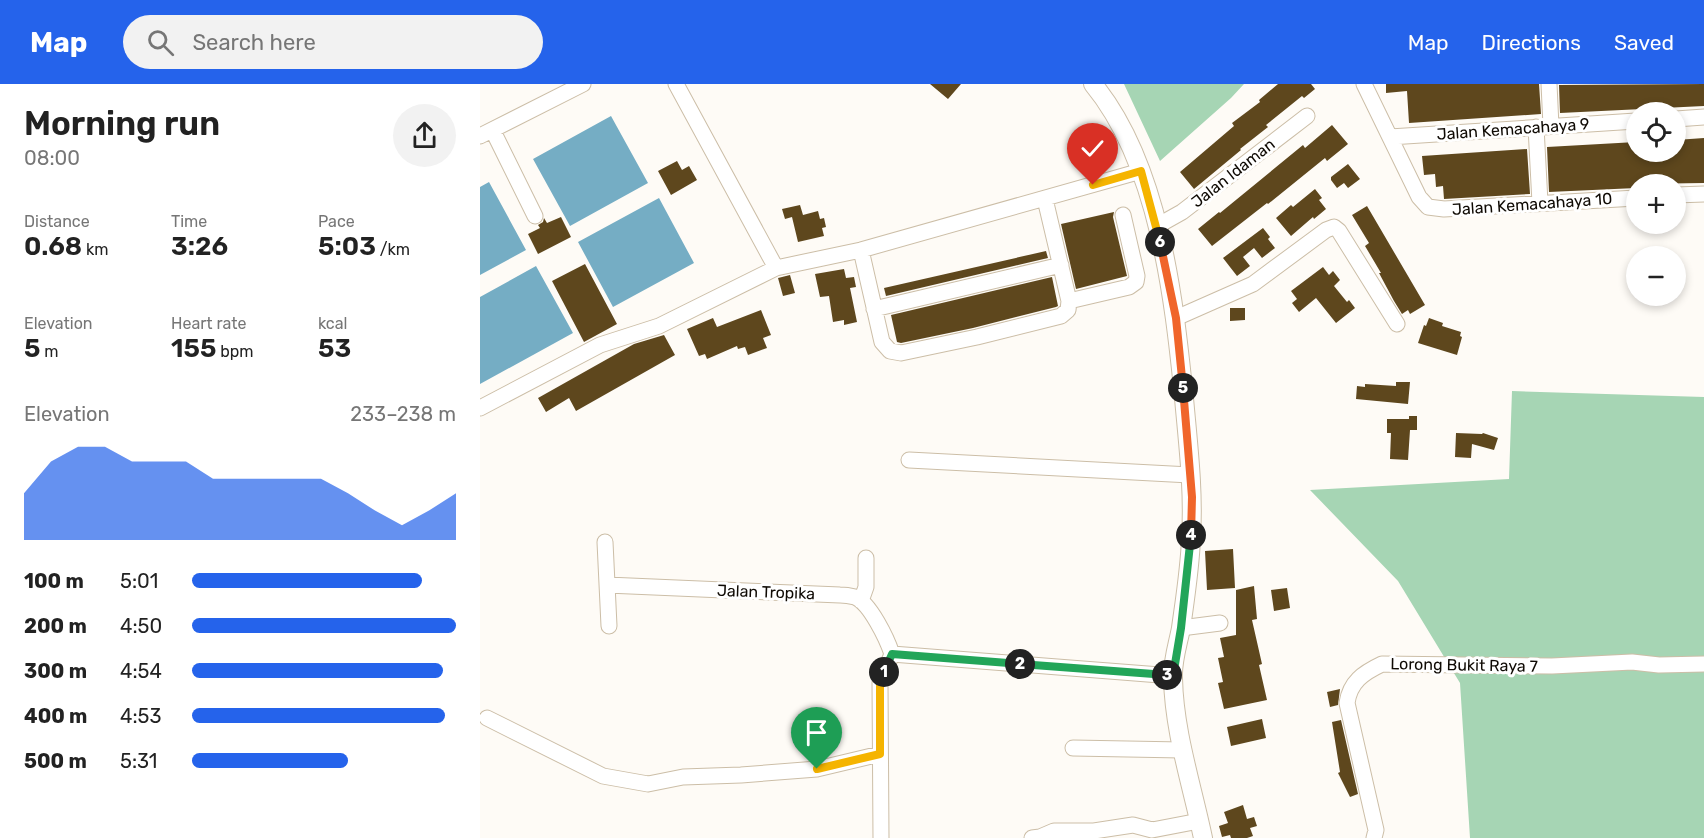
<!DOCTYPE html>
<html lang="en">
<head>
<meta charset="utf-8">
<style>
  :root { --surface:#fff; --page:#f2f2f2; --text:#222; --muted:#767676; --accent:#2563eb }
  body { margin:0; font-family:Rubik,sans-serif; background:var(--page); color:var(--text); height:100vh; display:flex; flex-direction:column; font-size:22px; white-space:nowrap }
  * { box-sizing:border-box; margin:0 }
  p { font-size:20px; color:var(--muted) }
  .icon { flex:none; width:33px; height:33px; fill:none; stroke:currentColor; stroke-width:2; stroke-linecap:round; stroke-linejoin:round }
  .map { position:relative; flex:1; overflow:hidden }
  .panel { display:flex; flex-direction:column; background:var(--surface); width:480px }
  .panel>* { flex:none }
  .buttons { position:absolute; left:1146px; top:18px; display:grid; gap:12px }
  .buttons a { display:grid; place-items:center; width:60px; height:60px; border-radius:50%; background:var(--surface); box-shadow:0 3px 9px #0003; font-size:30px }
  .pin { position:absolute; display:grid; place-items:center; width:51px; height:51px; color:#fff; margin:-62px -26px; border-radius:50% 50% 50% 0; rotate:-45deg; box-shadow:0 0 6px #0007 }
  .pin .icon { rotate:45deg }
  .km { position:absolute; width:30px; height:30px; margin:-15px; border-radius:50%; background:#222; color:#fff; font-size:16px; line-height:30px; text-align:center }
  .round { display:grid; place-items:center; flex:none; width:63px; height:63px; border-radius:32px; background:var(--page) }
  .headline { display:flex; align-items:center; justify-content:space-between; height:102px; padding:0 24px }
  h1 { font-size:33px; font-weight:600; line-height:45px }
  .metrics { display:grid; grid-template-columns:repeat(3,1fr); gap:9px; height:102px; padding:6px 24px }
  .metrics div { display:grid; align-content:center }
  .metrics b { font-size:26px; font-weight:600 }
  .metrics small { font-size:16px; font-weight:400 }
  .metrics p { font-size:16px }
  .chart { height:168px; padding:12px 24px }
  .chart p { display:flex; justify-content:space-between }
  .chart svg { width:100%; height:108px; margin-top:6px; fill:var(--accent); opacity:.7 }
  ul { padding:0 24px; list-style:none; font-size:20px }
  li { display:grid; grid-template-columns:96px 72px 1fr; align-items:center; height:45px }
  li i { height:15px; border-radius:8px; background:var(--accent) }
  header { display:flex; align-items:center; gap:36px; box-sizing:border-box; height:84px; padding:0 30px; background:var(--accent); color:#fff }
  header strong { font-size:28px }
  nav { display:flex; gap:33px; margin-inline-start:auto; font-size:21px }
  .search { width:420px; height:54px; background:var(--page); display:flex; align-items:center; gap:15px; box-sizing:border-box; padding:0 21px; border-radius:33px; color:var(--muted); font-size:22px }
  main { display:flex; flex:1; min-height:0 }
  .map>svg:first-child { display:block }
</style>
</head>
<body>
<header>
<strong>Map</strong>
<div class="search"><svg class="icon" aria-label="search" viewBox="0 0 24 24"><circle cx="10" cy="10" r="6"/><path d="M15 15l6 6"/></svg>Search here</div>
<nav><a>Map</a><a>Directions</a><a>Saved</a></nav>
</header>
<main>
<section class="panel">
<div class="headline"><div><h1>Morning run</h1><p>08:00</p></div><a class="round"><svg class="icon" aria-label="share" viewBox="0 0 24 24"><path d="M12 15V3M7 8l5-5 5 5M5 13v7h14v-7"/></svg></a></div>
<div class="metrics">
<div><p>Distance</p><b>0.68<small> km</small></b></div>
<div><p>Time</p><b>3:26</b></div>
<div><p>Pace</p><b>5:03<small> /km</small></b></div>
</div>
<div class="metrics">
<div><p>Elevation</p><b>5<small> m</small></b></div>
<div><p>Heart rate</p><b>155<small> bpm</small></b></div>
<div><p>kcal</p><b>53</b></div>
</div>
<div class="chart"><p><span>Elevation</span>233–238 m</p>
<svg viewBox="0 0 160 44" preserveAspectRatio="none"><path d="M0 44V25L10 12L20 6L30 6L40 12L50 12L60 12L70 19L80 19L90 19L100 19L110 19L120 25L130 32L140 38L150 32L160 25V44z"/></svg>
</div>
<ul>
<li><b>100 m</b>5:01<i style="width:87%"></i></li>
<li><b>200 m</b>4:50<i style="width:100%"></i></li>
<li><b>300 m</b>4:54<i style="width:95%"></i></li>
<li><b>400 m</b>4:53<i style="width:96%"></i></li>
<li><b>500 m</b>5:31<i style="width:59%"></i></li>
</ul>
</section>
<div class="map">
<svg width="1224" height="754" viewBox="0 0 1224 754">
  <rect width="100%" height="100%" fill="#fefbf6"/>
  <!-- forest -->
  <path fill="#a6d5b4" d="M644 0H764L751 14 680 77Z
    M1032 307 1224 313V754H990L980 599 918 497 830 406 1029 395Z"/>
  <!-- water -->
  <path fill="#75adc4" d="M131 32 168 99 90 142 53 75Z
    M9 98 46 166 0 191V103Z
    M179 114 214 179 133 223 98 158Z
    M56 182 93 249 0 300V213Z"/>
  <!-- building -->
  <path fill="#5e471d" d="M450 0H481L468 15Z
    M798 0H831L835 5 824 14 822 12 786 41 788 43 760 65 761 66 714 105 700 88 754 42 752 39 780 18 779 16Z
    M906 0H1059L1061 30 929 39 927 7 906 9Z
    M1224 0V22L1080 29 1079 1Z
    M852 41 868 60 847 77 845 74 788 120 787 119 732 162 718 145 739 128 740 129 823 61 825 64Z
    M1224 54V99L1156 100V104L1069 108 1067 63 1156 58V68H1196V56Z
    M1047 65 1050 110 964 115 963 102 956 103 955 90 944 91 942 72Z
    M197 77 202 86 209 82 217 96 191 111 178 87Z
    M868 80 880 95 868 104 864 99 857 104 851 96V93Z
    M835 105 842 114 839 116 846 125 834 135 833 133 811 152 796 134 811 121 813 123Z
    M320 121 323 131 338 127 340 135 344 134 346 143 342 144 344 152 318 158 312 133 305 135 302 125Z
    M887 122 945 221 930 230 928 226 922 230 914 217 899 189H901L885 162 889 159 872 131Z
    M634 128 633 133 647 192 596 205 581 140Z
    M81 133 91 153 58 170 48 150 60 144 58 141 63 138 64 134 67 139Z
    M783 144 790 153 788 155 795 164 782 174 774 164 763 173 770 182 757 192 743 174Z
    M566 167 568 174 406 212 404 204Z
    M105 180 137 240 104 258 72 197Z
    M843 183 849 191 853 187 860 196 854 202 867 218 869 216 875 224 856 239 836 214 819 228 812 219 817 215 811 207Z
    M364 185 366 194 374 193 376 203 370 204 377 238 364 241V236L353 238 349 212 340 213 335 190Z
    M310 191 315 209 303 212 298 194Z
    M572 193 578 222 576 223 493 244 421 259 417 258 411 231Z
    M750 224H765V236L750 237Z
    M281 226 291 251 283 254 287 264 268 271 265 263 258 265 257 262 227 275 225 270 219 272 207 245 233 234 237 243Z
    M949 234 963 239 962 242 981 248 980 252 982 253 977 271 938 259 944 241 946 242Z
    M184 251 195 271 96 327 89 314 66 328 58 314 154 260Z
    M916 298H930L928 320 876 315 877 302 885 303V300L916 302Z
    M929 332H937V346H930L928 376 910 375 911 349H907V335H929Z
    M976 349 1002 350 1003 349 1018 354 1014 366 992 360 991 374 975 373Z
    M753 465 755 504 727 506 725 467Z
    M774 502 777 535 772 536 782 580 779 581 787 616 744 625 738 599 743 598 738 574 744 573 740 554 756 551V506Z
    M807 504 810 524 794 527 791 506Z
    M860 605 858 621 850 623 847 608Z
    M782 635 786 654 751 662 747 643Z
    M861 636 878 710 870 713 858 689 860 688 852 638Z
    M763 721 767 735 774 733 777 742 770 744 773 752 767 754H751L750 751 742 753 739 742 748 739 744 728Z"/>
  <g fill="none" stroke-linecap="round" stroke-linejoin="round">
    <!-- minor casing -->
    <g stroke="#ccbea7" stroke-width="17">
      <path id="minor" d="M196 0 296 184
        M884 0 939 113 948 123 964 125 1156 114
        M1069 0 1071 42
        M1196 35 1224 33
        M1056 43 1060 119
        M13 47 55 132
        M0 52 103 0
        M910 53 1156 37
        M1196 111 1224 110
        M677 142 702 128 827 32
        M381 166 402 258 410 267 421 269 497 253 581 232 588 226 589 217 565 115
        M589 217 649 203 656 198 657 192 643 131
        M394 225 581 181
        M696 234 773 200 846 146 854 143 859 147 917 240
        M0 324 120 261 179 242 296 184 381 166 661 87
        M429 376 710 391
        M125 458 129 542
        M127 501 360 511C365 511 371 512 375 513 390 519 407 555 412 570
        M381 517 386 503V474
        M701 544 740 539
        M412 570 693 592
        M7 634 123 692 168 700 203 693 261 691 337 685 400 670
        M593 664 702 666
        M401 754 400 599 412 570
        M552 754 560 753 574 747H614L653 741 672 746 719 737
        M894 754 896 746 867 619C870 598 883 589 902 580L1072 582 1152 578 1179 581 1224 580"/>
    </g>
    <!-- major casing -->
    <g stroke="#ccbea7" stroke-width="20">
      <path id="major" d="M613 0C679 80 694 214 704 314 708 360 714 407 711 454 710 484 705 515 701 544 698 560 692 578 693 594 694 648 712 701 723 754"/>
    </g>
    <!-- minor -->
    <use href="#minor" stroke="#fff" stroke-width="15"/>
    <!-- major -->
    <use href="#major" stroke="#fff" stroke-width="18"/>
  </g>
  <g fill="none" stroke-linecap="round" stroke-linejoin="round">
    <!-- split-1 casing -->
    <g stroke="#fff" stroke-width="12">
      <path id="split-1" d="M337 685 400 670V599L404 588"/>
    </g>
    <!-- split-2 casing -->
    <g stroke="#fff" stroke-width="12">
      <path id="split-2" d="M404 588 412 570 540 580"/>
    </g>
    <!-- split-3 casing -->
    <g stroke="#fff" stroke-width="12">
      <path id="split-3" d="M540 580 687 591"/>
    </g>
    <!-- split-4 casing -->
    <g stroke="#fff" stroke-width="12">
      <path id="split-4" d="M687 591 693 592 701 544 711 451"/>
    </g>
    <!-- split-5 casing -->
    <g stroke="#fff" stroke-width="12">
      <path id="split-5" d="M703 304 712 413 711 451"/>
    </g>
    <!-- split-6 casing -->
    <g stroke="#fff" stroke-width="12">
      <path id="split-6" d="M680 158 696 234 703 304"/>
    </g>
    <!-- split-7 casing -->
    <g stroke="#fff" stroke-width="12">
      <path id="split-7" d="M613 101 661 87 680 158"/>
    </g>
    <!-- split-1 -->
    <use href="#split-1" stroke="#f5b400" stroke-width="8"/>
    <!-- split-2 -->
    <use href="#split-2" stroke="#22a559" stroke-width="8"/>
    <!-- split-3 -->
    <use href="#split-3" stroke="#22a559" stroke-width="8"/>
    <!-- split-4 -->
    <use href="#split-4" stroke="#22a559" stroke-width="8"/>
    <!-- split-5 -->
    <use href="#split-5" stroke="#f0652b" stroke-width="8"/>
    <!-- split-6 -->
    <use href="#split-6" stroke="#f0652b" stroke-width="8"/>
    <!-- split-7 -->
    <use href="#split-7" stroke="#f5b400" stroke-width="8"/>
  </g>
  <g text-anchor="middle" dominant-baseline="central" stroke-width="6" stroke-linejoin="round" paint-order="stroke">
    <!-- street labels -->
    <g font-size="16" fill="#0f0a04" stroke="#fff">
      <text transform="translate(1033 45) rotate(-4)">Jalan Kemacahaya 9</text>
      <text transform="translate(753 89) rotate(-38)">Jalan Idaman</text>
      <text transform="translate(1052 120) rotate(-4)">Jalan Kemacahaya 10</text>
      <text transform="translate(286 508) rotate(2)">Jalan Tropika</text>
      <text transform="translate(984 581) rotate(1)">Lorong Bukit Raya 7</text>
    </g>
  </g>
</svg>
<div class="buttons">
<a><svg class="icon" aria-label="locate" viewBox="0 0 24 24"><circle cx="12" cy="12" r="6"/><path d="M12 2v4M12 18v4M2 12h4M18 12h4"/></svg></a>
<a>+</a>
<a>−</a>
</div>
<div class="pin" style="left:337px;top:685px;background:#1e9e55"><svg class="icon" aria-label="arrive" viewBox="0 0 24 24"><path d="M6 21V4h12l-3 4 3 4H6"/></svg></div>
<div class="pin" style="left:613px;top:101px;background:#d93025"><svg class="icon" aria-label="check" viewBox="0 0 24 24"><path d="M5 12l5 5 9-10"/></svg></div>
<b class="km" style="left:404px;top:588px">1</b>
<b class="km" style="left:540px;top:580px">2</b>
<b class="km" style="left:687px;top:591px">3</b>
<b class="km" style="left:711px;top:451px">4</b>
<b class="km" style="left:703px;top:304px">5</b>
<b class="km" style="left:680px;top:158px">6</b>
</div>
</main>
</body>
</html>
